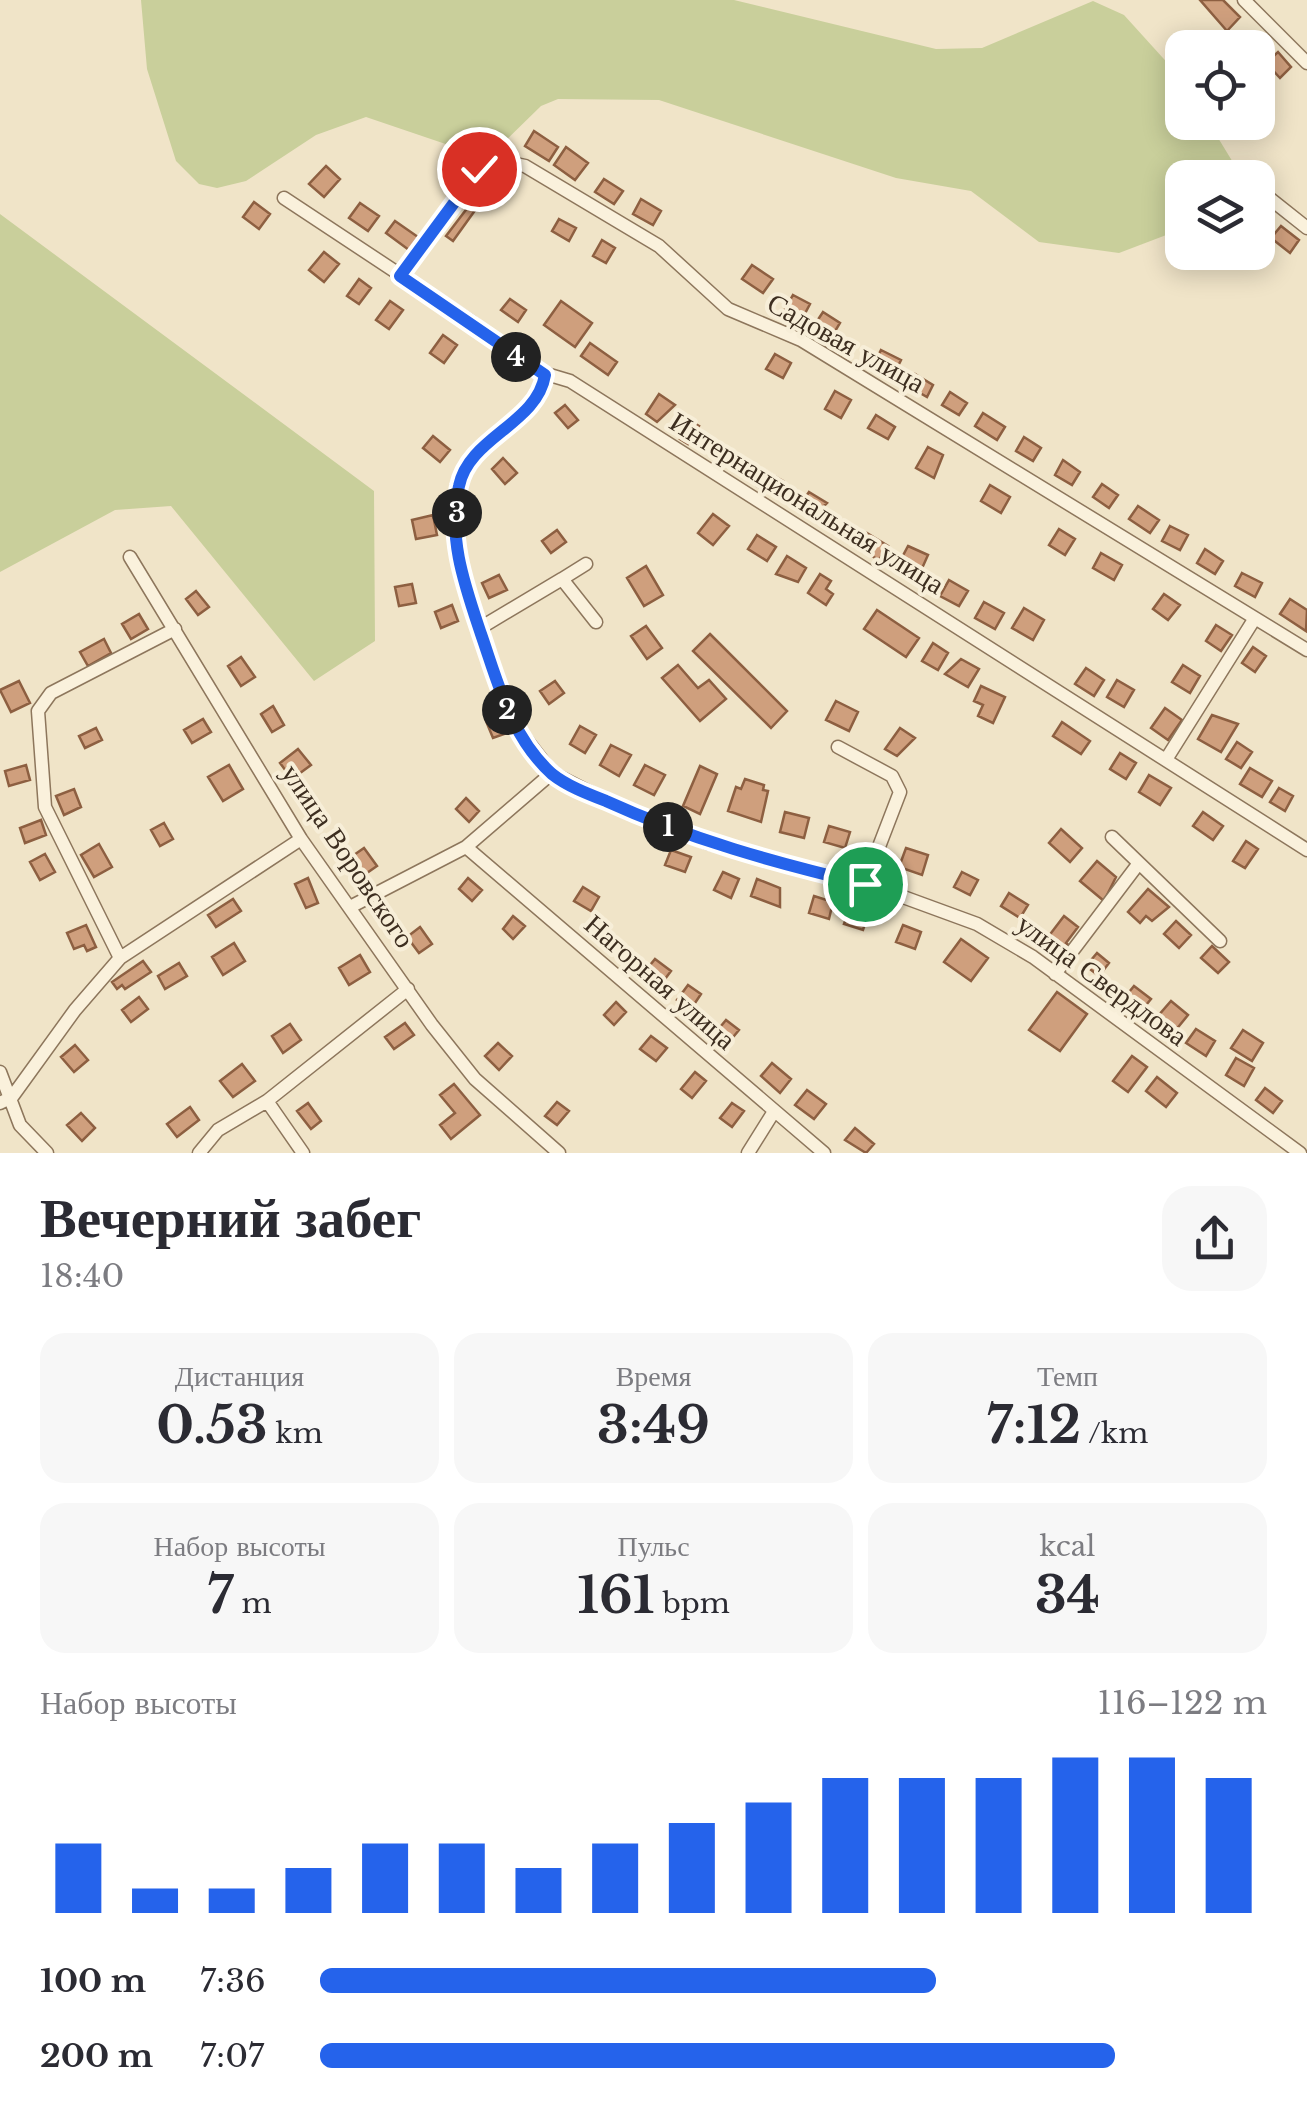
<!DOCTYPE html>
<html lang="ru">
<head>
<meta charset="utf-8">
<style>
  :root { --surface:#fff; --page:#f7f7f7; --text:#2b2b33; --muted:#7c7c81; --accent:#2563eb }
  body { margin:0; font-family:"Libre Baskerville",serif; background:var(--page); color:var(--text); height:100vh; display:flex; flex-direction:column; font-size:38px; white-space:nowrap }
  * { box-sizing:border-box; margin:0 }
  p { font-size:32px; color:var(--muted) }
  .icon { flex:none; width:55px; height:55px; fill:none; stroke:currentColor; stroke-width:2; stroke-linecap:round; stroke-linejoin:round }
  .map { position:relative; height:1153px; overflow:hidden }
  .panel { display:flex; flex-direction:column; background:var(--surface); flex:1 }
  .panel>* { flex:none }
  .fabs { position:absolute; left:1165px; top:30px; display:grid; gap:20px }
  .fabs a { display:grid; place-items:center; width:110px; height:110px; border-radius:20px; background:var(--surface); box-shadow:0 5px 25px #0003; font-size:50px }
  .pin { position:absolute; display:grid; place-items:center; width:85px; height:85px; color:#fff; margin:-42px; border:5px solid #fff; border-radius:50%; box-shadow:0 2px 10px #0007 }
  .km { position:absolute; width:50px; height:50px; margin:-25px; border-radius:50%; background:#222; color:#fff; font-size:28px; line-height:50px; text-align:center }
  .round { display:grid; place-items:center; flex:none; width:105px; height:105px; border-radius:30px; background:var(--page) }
  .headline { display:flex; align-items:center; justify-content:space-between; height:170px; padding:0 40px }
  h1 { font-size:55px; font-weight:800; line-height:75px }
  .metrics { display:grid; grid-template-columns:repeat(3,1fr); gap:15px; height:170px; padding:10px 40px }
  .metrics div { display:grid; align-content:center; border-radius:25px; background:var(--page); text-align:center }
  .metrics b { font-size:50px; font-weight:800 }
  .metrics small { font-size:28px; font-weight:400 }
  .metrics p { font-size:28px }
  .chart { height:280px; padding:20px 40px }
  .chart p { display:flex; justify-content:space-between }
  .chart svg { width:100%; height:180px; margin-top:10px; stroke:var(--accent); stroke-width:6 }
  ul { padding:0 40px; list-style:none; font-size:32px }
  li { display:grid; grid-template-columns:160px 120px 1fr; align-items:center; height:75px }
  li i { height:25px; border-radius:12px; background:var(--accent) }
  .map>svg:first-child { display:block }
</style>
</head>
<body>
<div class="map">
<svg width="1307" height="1153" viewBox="0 0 1307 1153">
  <rect width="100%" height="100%" fill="#f0e4c8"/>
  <!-- green -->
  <path fill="#c9cf9b" d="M141 0H734L936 49 982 48 1093 1 1124 15 1182 79V122L1209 123 1237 169 1236 177 1182 178V229L1119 253 1039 242 971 191 896 178 659 100 558 99 541 106 500 146 475 154 366 117 316 135 246 181 217 188 199 184 176 161 147 69Z
    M0 214 374 491 375 641 314 681 171 506 115 510 0 572Z"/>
  <!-- building -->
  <path fill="#cf9f7d" stroke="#8d5f41" stroke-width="2.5" d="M1200 0H1223L1240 17 1227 31Z
    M1278 52 1291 67 1280 78 1266 63Z
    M534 131 558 147 549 161 525 146Z
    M566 147 588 163 575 180 554 165Z
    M326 166 340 179 324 197 309 184Z
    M604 179 623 191 614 204 595 192Z
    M475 198 481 202 453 241 446 236Z
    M641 199 661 211 653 225 633 214Z
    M254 202 270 214 259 229 243 217Z
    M360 203 379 216 368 231 349 218Z
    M559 219 576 228 569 241 552 231Z
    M395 221 418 237 409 250 386 233Z
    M1281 226 1299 240 1290 253 1271 238Z
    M602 240 615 248 606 263 593 256Z
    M324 252 339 264 324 282 309 270Z
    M752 265 773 279 763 293 742 279Z
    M359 279 371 288 359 304 347 296Z
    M793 295 810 304 802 319 785 309Z
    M510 299 526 310 518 322 501 310Z
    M390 301 403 310 389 329 376 320Z
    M561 301 592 323 575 347 544 325Z
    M823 312 840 323 831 338 813 327Z
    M443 335 457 345 444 363 430 353Z
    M590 343 617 362 608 375 581 356Z
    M881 350 901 360 891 380 874 364Z
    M775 354 791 363 783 378 766 369Z
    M915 374 933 385 927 397 908 386Z
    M835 391 851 400 841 418 825 409Z
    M950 392 967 403 959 415 942 405Z
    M659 394 675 405 657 422 646 414Z
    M565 405 578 420 568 428 555 413Z
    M983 413 1005 427 997 440 975 426Z
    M680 415 699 426 688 444 680 439 684 432 673 425Z
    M876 415 895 427 888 439 868 428Z
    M433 436 450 450 440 462 423 448Z
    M1024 437 1041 448 1033 461 1016 451Z
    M928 447 943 455 934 478 916 468Z
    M503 458 517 473 505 484 492 469Z
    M1063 460 1080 472 1072 485 1055 475Z
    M766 471 783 481 774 496 757 486Z
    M1102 484 1118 495 1109 508 1093 497Z
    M990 485 1010 497 1001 513 981 501Z
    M809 492 827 503 813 517 798 508Z
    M1138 506 1159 520 1150 533 1129 519Z
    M713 514 729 526 713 545 698 533Z
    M433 515 437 535 416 539 412 520Z
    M1170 526 1188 535 1180 550 1162 541Z
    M1059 529 1075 539 1065 555 1049 545Z
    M557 530 566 542 551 553 542 541Z
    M867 533 888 546 879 560 858 548Z
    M757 535 776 547 767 561 748 549Z
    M908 546 928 555 919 575 898 565Z
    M1205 549 1223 561 1215 574 1197 563Z
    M1101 553 1122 565 1114 580 1093 568Z
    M787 556 806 568 798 582 776 574Z
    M646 566 663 595 644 606 627 578Z
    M1242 573 1262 583 1255 597 1235 586Z
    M820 574 831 581 826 589 833 594 826 605 808 593Z
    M499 575 507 590 489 598 482 583Z
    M949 580 968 591 959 606 940 596Z
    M412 584 416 603 399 606 395 587Z
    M196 591 209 607 198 615 186 599Z
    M1164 594 1180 605 1168 620 1153 609Z
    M1290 599 1307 610 1306 631 1280 614Z
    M984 602 1004 613 995 629 975 618Z
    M452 605 458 621 441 628 435 612Z
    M1024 608 1044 620 1033 640 1012 628Z
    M877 610 919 638 906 657 864 629Z
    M139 614 148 629 131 639 122 624Z
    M1216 625 1232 635 1221 651 1206 641Z
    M646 626 662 648 647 659 631 636Z
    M710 634 787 711 771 728 693 651Z
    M104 639 111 653 88 666 80 652Z
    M933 643 948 653 938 670 922 661Z
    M1253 647 1266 656 1255 672 1242 663Z
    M241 657 255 677 241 686 228 666Z
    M961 659 979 669 968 687 945 674Z
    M678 665 698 688 709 680 726 699 700 721 662 678Z
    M1183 665 1200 676 1190 693 1172 682Z
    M1086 668 1104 680 1094 696 1075 684Z
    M1117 680 1134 690 1124 707 1107 697Z
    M19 681 30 703 11 712 0 690Z
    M555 681 564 693 549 704 540 691Z
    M981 686 1005 697 993 723 978 716 983 705 974 701Z
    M836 701 858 712 849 731 826 720Z
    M273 706 284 725 272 732 261 714Z
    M1165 708 1182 720 1168 740 1151 728Z
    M1212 715 1238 724 1221 752 1198 739Z
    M501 716 507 733 493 738 486 721Z
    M203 719 211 732 192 743 184 730Z
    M1062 722 1090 741 1081 754 1053 736Z
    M580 726 596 735 585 753 570 744Z
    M96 728 102 740 85 748 79 736Z
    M900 728 915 738 897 756 885 749Z
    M1237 742 1252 752 1241 768 1226 759Z
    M611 745 631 755 619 776 600 765Z
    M298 749 311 765 292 779 280 763Z
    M1120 753 1136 763 1126 779 1110 769Z
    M26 765 30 780 9 786 5 771Z
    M229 765 243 789 223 801 208 777Z
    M645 765 665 775 654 795 634 785Z
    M700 766 717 774 700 814 683 806Z
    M1250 768 1272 781 1262 797 1240 784Z
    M1149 775 1171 788 1160 805 1139 792Z
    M745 779 764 785 763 790 768 791 761 822 728 811 736 787 741 789Z
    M1279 788 1293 796 1285 811 1270 802Z
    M74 789 81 807 64 815 56 796Z
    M466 798 479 811 469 822 456 809Z
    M785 812 809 818 804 838 780 832Z
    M1203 812 1223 826 1213 840 1193 826Z
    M41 820 46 835 25 843 20 828Z
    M164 823 173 839 160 846 151 830Z
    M829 826 850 832 845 848 824 842Z
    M1061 829 1082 848 1070 862 1049 843Z
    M1246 841 1258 849 1245 868 1233 861Z
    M99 844 112 867 94 877 81 855Z
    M364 848 377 866 364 875 351 857Z
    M906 848 928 855 922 875 899 867Z
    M671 850 691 857 685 872 665 865Z
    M45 854 55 872 40 880 30 862Z
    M1097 861 1116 877 1104 901 1080 881Z
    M723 872 739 879 731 898 714 890Z
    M962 872 978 880 970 895 954 887Z
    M308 878 318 903 306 908 295 884Z
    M468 878 482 890 472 901 459 889Z
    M757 879 780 888V907L751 896Z
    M583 887 599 897 591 911 574 901Z
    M1148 889 1169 907 1152 921 1146 916 1140 923 1128 912Z
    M1009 893 1028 905 1020 918 1001 906Z
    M814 896 833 902 829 919 809 913Z
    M233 899 241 911 216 927 208 915Z
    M851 905 869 912 863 930 844 924Z
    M513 916 525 926 513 939 503 929Z
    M1064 916 1078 927 1066 943 1071 947 1065 955 1045 941Z
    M1176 921 1191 935 1179 948 1164 934Z
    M86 925 96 947 87 951 84 945 74 949 67 933Z
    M903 925 921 932 915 949 896 942Z
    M420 927 432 944 419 953 407 937Z
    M961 939 988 958 971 981 944 962Z
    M234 943 245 961 223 975 212 957Z
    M1212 946 1229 962 1218 973 1201 958Z
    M1097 953 1109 963 1099 976 1086 966Z
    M360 955 370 972 349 985 339 968Z
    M655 959 671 971 659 987 642 975Z
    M143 961 151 972 125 989 122 985 117 989 112 982Z
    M179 963 187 976 165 989 158 976Z
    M688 985 701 994 691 1009 677 1000Z
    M1134 986 1151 999 1142 1010 1125 997Z
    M1057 992 1087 1014 1060 1051 1029 1030Z
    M139 997 148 1009 131 1022 122 1010Z
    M1171 1001 1188 1015 1175 1031 1158 1016Z
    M616 1002 626 1012 614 1025 604 1015Z
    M726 1020 739 1030 729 1042 716 1032Z
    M405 1023 414 1035 394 1049 385 1037Z
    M290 1024 301 1040 283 1053 272 1036Z
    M1196 1029 1215 1041 1206 1056 1186 1043Z
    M1243 1030 1263 1043 1252 1061 1231 1048Z
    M651 1036 667 1048 656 1061 640 1049Z
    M498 1043 512 1056 499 1070 485 1056Z
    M75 1045 88 1060 74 1072 61 1057Z
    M1132 1056 1147 1067 1128 1092 1113 1081Z
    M1236 1058 1254 1068 1244 1086 1226 1075Z
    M772 1063 791 1079 780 1093 761 1076Z
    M242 1064 255 1081 233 1097 220 1081Z
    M695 1072 706 1081 692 1098 681 1089Z
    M1157 1077 1177 1093 1166 1107 1146 1091Z
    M454 1084 480 1115 451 1139 440 1125 455 1113 440 1095Z
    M1265 1088 1282 1101 1273 1113 1256 1100Z
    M807 1090 826 1104 814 1119 795 1105Z
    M557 1102 569 1111 557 1125 545 1116Z
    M308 1103 321 1121 311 1129 297 1111Z
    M732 1103 744 1111 732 1127 720 1118Z
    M190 1107 199 1120 177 1137 167 1124Z
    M81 1113 95 1128 82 1141 67 1125Z
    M855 1128 874 1144 866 1153 845 1140Z"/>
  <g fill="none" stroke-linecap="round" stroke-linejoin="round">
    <!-- minor casing -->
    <g stroke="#8d765c" stroke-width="15">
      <path id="minor" d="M1244 0 1307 63
        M1258 189 1307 228
        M284 198 470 321 533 370 570 381 1307 850
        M400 276 479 169 496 160 525 166 659 246 728 309 801 340 1307 650
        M545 375 539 396 477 455 460 480 457 541 463 580 509 717 552 773 630 813 708 843 865 883 977 924 1033 957 1300 1153
        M130 557 301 839 432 1025 475 1079 559 1153
        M562 579 586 564
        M480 628 562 579 596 622
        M838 747 892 776 900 792 865 883
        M1167 758 1255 618
        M1112 837 1220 941
        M466 847 824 1153
        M352 906 466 847 552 773
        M120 958 45 807 38 711 51 693 175 629
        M1055 974 1139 863
        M0 1072 20 1125 47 1153
        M267 1101 303 1153
        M0 1103 12 1097 75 1010 120 958 301 839
        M199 1153 218 1130 267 1101 408 989
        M748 1153 773 1113"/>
    </g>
    <!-- minor -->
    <use href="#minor" stroke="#faf1dc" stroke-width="12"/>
  </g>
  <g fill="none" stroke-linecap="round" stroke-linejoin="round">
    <!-- route casing -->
    <g stroke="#fff" stroke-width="20">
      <path id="route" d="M479 169 400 276 545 375C537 424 469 437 459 486 447 537 465 586 481 634 498 683 511 737 552 774 567 786 588 794 606 801 689 839 776 863 865 884"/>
    </g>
    <!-- route -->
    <use href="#route" stroke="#2563eb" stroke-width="12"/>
  </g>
  <g text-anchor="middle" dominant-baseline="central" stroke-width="8" stroke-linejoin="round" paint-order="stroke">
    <!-- street labels -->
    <g font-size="28" fill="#3d2e20" stroke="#f7eed8">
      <text transform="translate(846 343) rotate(29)">Садовая улица</text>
      <text transform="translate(807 503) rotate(32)">Интернациональная улица</text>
      <text transform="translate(348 856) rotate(56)">улица Воровского</text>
      <text transform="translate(1102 980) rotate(36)">улица Свердлова</text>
      <text transform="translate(660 982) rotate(41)">Нагорная улица</text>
    </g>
  </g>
</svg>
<div class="fabs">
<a><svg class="icon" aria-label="locate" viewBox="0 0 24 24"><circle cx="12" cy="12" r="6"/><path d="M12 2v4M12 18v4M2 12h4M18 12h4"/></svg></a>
<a><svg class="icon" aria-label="layers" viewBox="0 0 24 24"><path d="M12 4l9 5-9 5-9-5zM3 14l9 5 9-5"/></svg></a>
</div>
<div class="pin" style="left:865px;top:884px;background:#1e9e55"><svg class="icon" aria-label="arrive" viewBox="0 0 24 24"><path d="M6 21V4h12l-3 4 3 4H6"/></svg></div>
<div class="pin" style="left:479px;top:169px;background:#d93025"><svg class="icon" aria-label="check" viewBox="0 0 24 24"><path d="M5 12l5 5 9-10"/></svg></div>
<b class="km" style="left:668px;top:827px">1</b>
<b class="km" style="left:507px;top:710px">2</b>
<b class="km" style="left:457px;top:513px">3</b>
<b class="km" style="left:516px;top:357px">4</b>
</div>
<section class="panel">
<div class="headline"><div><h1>Вечерний забег</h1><p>18:40</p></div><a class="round"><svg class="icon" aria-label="share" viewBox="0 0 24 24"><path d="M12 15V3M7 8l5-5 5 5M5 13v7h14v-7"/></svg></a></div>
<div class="metrics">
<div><p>Дистанция</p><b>0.53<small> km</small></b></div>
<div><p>Время</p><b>3:49</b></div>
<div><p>Темп</p><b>7:12<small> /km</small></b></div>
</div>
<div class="metrics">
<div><p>Набор высоты</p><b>7<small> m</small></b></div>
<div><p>Пульс</p><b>161<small> bpm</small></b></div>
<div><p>kcal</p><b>34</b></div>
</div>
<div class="chart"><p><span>Набор высоты</span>116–122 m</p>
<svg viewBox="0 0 160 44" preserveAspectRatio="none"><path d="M5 44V27M15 44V38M25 44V38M35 44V33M45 44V27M55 44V27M65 44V33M75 44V27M85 44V22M95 44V17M105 44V11M115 44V11M125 44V11M135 44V6M145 44V6M155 44V11"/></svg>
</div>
<ul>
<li><b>100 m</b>7:36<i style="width:65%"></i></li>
<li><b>200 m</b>7:07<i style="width:84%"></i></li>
</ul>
</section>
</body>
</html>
